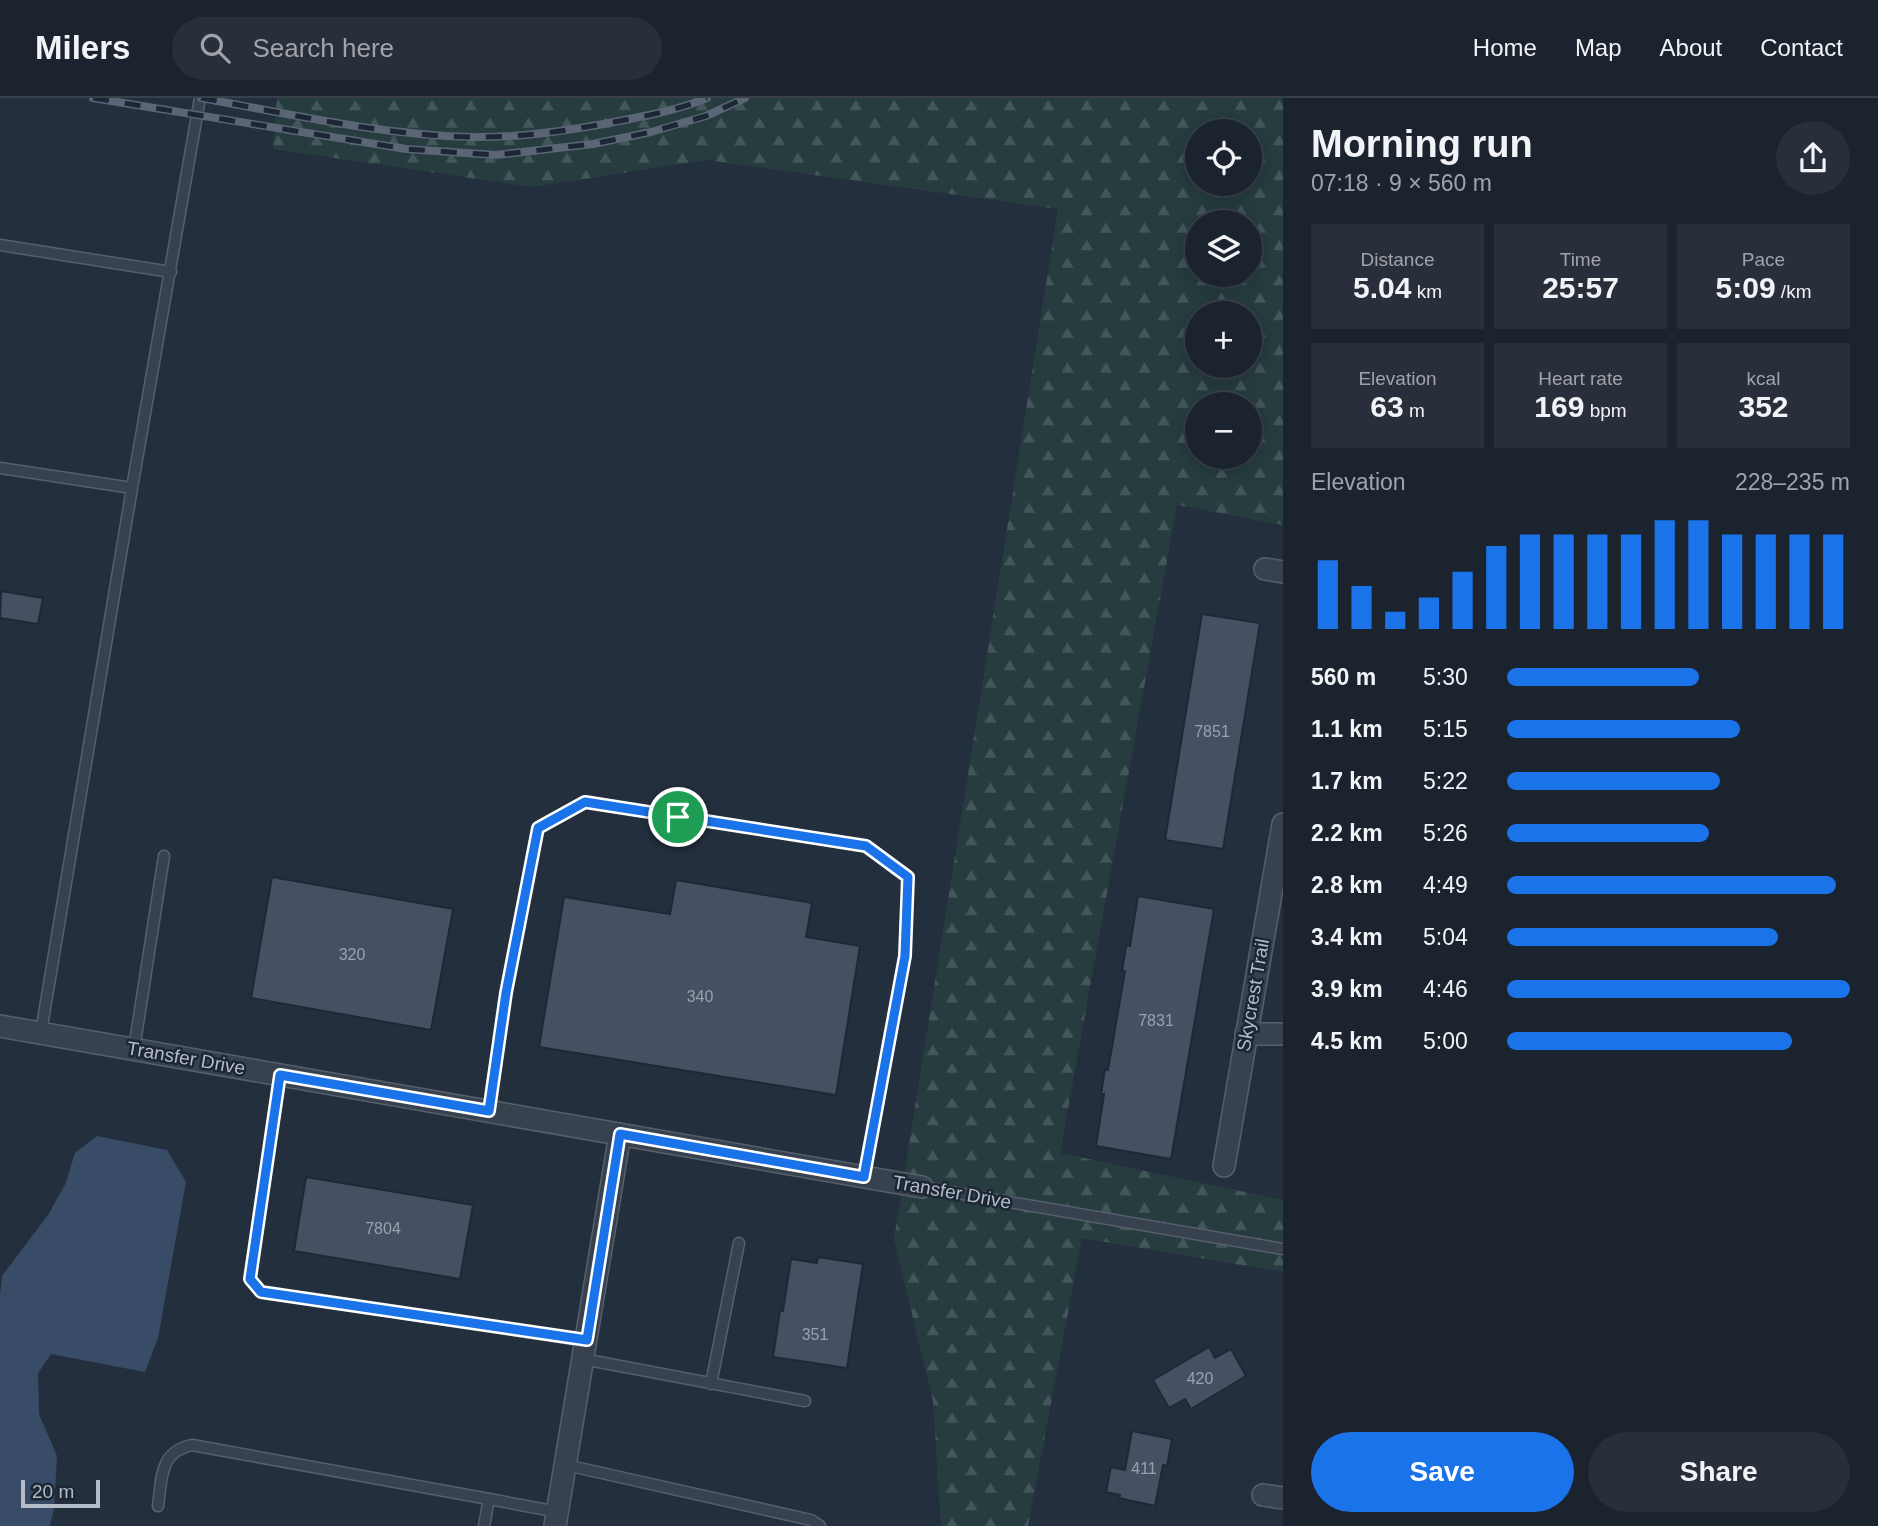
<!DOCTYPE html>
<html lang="en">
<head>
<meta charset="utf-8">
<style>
  :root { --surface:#1b232e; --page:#282f3a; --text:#f1f3f6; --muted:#a0a4aa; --line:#39404a; --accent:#1a73e8 }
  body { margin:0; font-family:Helvetica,sans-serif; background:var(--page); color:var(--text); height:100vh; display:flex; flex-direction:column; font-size:26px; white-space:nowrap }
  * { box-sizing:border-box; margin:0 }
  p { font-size:23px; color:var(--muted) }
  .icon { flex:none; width:38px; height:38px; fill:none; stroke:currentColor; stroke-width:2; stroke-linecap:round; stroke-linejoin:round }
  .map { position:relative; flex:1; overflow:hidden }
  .drawer { display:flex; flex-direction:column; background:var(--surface); width:595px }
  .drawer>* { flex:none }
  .buttons { position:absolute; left:1185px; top:21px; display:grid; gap:14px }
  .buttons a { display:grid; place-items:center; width:77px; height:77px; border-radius:50%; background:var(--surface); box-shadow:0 4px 18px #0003,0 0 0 2px var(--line); font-size:35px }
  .scale { position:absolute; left:21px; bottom:18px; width:79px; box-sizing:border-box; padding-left:7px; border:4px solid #b4bcc9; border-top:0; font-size:19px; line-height:24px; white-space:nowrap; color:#b4bcc9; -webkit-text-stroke:5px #1d2633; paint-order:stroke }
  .pin { position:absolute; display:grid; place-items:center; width:60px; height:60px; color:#fff; margin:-30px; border:4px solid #fff; border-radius:50%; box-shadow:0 2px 7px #0007 }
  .round { display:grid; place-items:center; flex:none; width:74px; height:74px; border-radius:37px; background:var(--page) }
  .summary { display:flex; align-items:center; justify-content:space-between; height:119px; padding:0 28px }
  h1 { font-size:38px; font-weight:800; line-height:52px }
  .stats { display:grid; grid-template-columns:repeat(3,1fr); gap:10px; height:119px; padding:7px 28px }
  .stats div { display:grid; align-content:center; border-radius:0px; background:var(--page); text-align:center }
  .stats b { font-size:30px; font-weight:800 }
  .stats small { font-size:19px; font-weight:400 }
  .stats p { font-size:19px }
  .chart { height:196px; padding:14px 28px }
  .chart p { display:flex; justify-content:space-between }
  .chart svg { width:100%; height:126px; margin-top:7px; stroke:var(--accent); stroke-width:6 }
  .primary-button { display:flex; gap:14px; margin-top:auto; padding:14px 28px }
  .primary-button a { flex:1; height:80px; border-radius:42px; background:var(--accent); color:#fff; font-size:28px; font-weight:800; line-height:80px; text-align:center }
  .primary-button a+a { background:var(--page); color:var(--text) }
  ul { padding:0 28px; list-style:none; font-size:23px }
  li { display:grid; grid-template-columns:112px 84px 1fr; align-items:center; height:52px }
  li i { height:18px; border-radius:9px; background:var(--accent) }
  header { display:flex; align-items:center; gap:42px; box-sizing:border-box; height:98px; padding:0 35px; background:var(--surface); border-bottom:2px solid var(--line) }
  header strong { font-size:33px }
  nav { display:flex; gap:38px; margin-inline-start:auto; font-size:24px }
  .search { width:490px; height:63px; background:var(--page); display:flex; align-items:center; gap:18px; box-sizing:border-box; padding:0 24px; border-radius:38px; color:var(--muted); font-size:26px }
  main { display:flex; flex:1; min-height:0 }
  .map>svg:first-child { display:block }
</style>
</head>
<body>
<header>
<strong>Milers</strong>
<div class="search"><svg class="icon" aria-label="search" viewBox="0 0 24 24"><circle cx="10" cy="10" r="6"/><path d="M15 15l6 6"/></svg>Search here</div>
<nav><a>Home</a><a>Map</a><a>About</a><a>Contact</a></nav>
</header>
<main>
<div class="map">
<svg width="1283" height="1428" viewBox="0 0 1283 1428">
  <defs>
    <pattern id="forest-firs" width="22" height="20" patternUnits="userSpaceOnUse" patternTransform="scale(1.75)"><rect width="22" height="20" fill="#263c3f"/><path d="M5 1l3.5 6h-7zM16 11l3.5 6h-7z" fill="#435659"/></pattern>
  </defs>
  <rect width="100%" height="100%" fill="#242f3e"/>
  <!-- forest -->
  <path fill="url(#forest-firs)" fill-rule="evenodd" d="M277 0H1283V427L1177 407 1060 1055 1283 1102V1174L1082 1140 1028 1428H941L933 1303 894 1141 1058 111 707 62 532 89 273 51ZM1197 33H1250V86H1197ZM1197 124H1250V177H1197ZM1197 215H1250V268H1197ZM1197 306H1250V359H1197Z"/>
  <!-- water -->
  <path fill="#394c67" d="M97 1038 167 1052 186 1084 158 1240 145 1274 51 1256 38 1275 39 1316 57 1358 54 1410 50 1428H0V1198L2 1178 48 1117 65 1087 75 1055Z"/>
  <!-- building -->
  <path fill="#455162" stroke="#1f2835" stroke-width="2" d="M1 493 43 500 38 526 0 520Z
    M1202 516 1260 525 1223 751 1165 742Z
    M272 779 453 811 431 932 251 900Z
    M676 782 812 805 806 839 860 848 836 997 539 949 564 799 670 816Z
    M1138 798 1214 811 1171 1061 1096 1048 1104 996H1101L1105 971 1108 972 1125 873H1122L1126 848H1130Z
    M306 1079 473 1107 460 1181 294 1153Z
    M818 1159 863 1166 847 1270 773 1259 780 1212 783 1213 791 1161 817 1165Z
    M1209 1249 1215 1260 1231 1251 1246 1278 1191 1311 1185 1301 1169 1310 1153 1282Z
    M1132 1333 1172 1341 1167 1368 1163 1367 1155 1408 1119 1400 1120 1397 1106 1394 1111 1369 1125 1372Z"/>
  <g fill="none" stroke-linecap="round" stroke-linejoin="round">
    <!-- lane casing -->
    <g stroke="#565f6c" stroke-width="13">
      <path id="lane" d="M0 147 171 174
        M0 370 132 390
        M41 934 132 390 200 0
        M134 951 164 758
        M280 977 250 1181 261 1194 587 1243
        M489 1013 506 895 538 730 585 704 866 748 908 779 905 858 864 1079
        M922 1089 1283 1151
        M583 1261 805 1303
        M711 1286 739 1145
        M566 1367 811 1422 820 1428
        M158 1408C162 1380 159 1354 192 1347L489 1401
        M484 1428 489 1401 558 1414"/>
    </g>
    <!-- street casing -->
    <g stroke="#565f6c" stroke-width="24">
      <path id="street" d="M1265 471 1283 474
        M0 928 922 1089
        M1246 936H1283
        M1224 1068 1283 726
        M1263 1397 1283 1400
        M555 1428 620 1036"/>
    </g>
    <!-- lane -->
    <use href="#lane" stroke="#38414e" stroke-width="10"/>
    <!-- street -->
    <use href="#street" stroke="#38414e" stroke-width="21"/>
    <!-- rail casing -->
    <g stroke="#5a6575" stroke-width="8">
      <path id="rail" d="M93 0 406 51 496 57 593 46 651 34 706 18 745 0
        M201 0C290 16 380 37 471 39 518 40 567 33 614 24 646 18 678 12 707 0"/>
    </g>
    <!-- rail -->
    <use href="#rail" stroke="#1d2633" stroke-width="5" stroke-dasharray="16" stroke-linecap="butt"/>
  </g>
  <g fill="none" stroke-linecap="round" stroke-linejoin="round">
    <!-- route casing -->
    <g stroke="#fff" stroke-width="14">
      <path id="route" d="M585 704 866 748 908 779 905 858 864 1079 620 1036 587 1242 261 1194 250 1181 280 977 489 1013 506 895 538 730Z"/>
    </g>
    <!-- route -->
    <use href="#route" stroke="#1a73e8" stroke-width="9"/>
  </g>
  <g text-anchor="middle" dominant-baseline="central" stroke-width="5" stroke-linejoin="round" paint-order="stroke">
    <!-- number labels -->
    <g font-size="16" fill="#98a1af">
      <text x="1212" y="633">7851</text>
      <text x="352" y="856">320</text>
      <text x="700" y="898">340</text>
      <text x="1156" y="922">7831</text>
      <text x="383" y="1130">7804</text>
      <text x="815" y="1236">351</text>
      <text x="1200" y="1280">420</text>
      <text x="1144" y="1370">411</text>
    </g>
    <!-- street labels -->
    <g font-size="19" fill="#b4bcc9" stroke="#1d2633">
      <text transform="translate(1253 897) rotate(-80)">Skycrest Trail</text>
      <text transform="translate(186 960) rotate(10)">Transfer Drive</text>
      <text transform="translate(952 1094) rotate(10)">Transfer Drive</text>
    </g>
  </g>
</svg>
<div class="buttons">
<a><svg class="icon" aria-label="locate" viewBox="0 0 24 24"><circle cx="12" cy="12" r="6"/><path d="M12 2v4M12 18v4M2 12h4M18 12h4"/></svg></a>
<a><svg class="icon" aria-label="layers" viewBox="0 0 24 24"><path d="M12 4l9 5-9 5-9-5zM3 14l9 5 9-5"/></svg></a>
<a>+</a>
<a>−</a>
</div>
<div class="scale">20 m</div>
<div class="pin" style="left:678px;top:719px;background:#1e9e55"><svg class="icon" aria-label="arrive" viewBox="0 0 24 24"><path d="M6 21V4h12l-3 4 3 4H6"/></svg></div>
</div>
<section class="drawer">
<div class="summary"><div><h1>Morning run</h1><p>07:18 · 9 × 560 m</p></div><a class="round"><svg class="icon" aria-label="share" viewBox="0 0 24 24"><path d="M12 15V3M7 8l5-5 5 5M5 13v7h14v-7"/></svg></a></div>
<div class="stats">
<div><p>Distance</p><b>5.04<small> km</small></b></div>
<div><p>Time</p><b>25:57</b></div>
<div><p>Pace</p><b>5:09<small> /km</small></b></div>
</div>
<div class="stats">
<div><p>Elevation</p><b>63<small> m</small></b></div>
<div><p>Heart rate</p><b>169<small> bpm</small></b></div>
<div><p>kcal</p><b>352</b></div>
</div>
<div class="chart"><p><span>Elevation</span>228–235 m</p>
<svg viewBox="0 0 160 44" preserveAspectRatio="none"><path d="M5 44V20M15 44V29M25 44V38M35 44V33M45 44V24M55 44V15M65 44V11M75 44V11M85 44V11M95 44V11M105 44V6M115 44V6M125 44V11M135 44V11M145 44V11M155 44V11"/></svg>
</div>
<ul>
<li><b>560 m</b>5:30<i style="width:56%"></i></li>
<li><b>1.1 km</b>5:15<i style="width:68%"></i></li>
<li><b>1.7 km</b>5:22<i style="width:62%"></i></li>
<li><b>2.2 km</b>5:26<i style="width:59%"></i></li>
<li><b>2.8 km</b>4:49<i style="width:96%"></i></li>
<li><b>3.4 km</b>5:04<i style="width:79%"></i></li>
<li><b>3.9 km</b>4:46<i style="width:100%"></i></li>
<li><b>4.5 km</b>5:00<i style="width:83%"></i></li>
</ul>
<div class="primary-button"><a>Save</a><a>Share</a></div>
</section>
</main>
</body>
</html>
